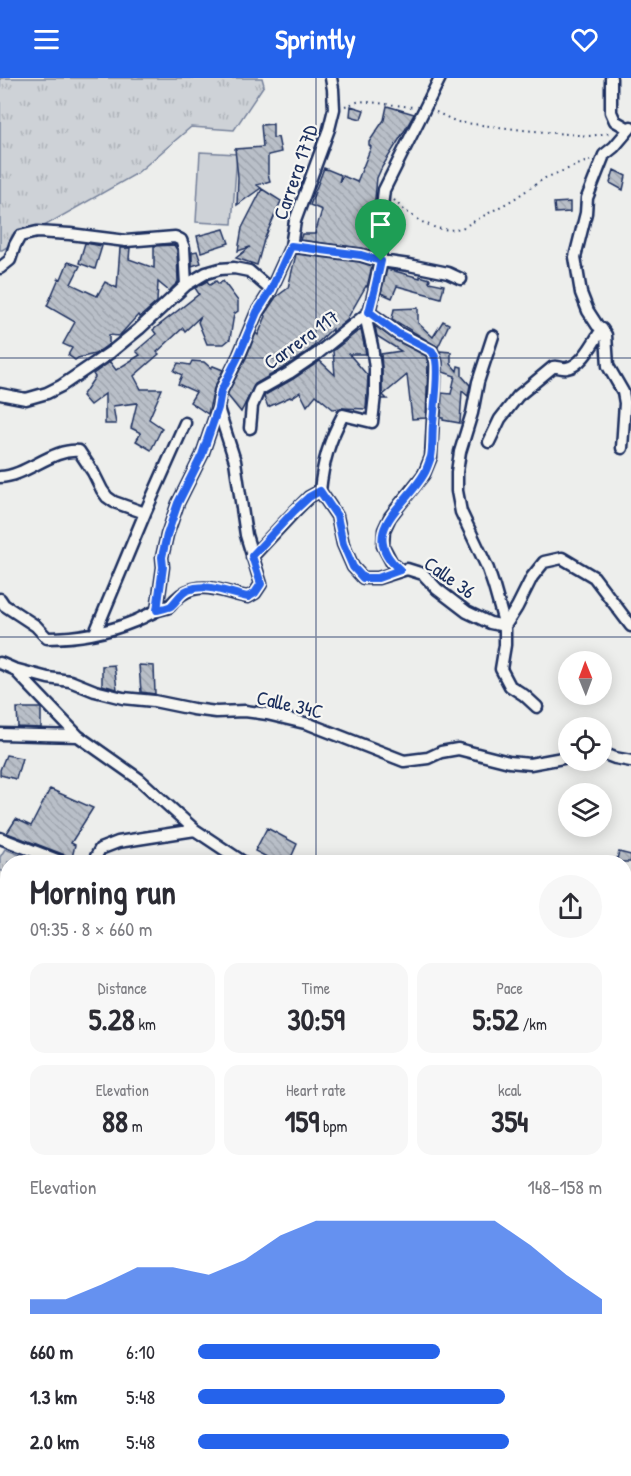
<!DOCTYPE html>
<html lang="en">
<head>
<meta charset="utf-8">
<style>
  :root { --surface:#fff; --page:#f7f7f7; --text:#2b2b33; --muted:#7c7c81; --accent:#2563eb }
  body { margin:0; font-family:"Patrick Hand",sans-serif; background:var(--page); color:var(--text); height:100vh; display:flex; flex-direction:column; font-size:22px; white-space:nowrap }
  * { box-sizing:border-box; margin:0 }
  p { font-size:20px; color:var(--muted) }
  .icon { flex:none; width:33px; height:33px; fill:none; stroke:currentColor; stroke-width:2; stroke-linecap:round; stroke-linejoin:round }
  .map { position:relative; flex:1; overflow:hidden }
  .panel { position:absolute; left:0px; top:777px; width:632px; height:621px; display:flex; flex-direction:column; background:var(--surface); border-radius:24px 24px 0 0; box-shadow:0 3px 15px #0003 }
  .panel>* { flex:none }
  .needle { width:39px; rotate:359deg }
  .tools { position:absolute; left:558px; top:573px; display:grid; gap:12px }
  .tools a { display:grid; place-items:center; width:54px; height:54px; border-radius:50%; background:var(--surface); box-shadow:0 3px 15px #0003; font-size:30px }
  .pin { position:absolute; display:grid; place-items:center; width:51px; height:51px; color:#fff; margin:-62px -26px; border-radius:50% 50% 50% 0; rotate:-45deg; box-shadow:0 0 6px #0007 }
  .pin .icon { rotate:45deg }
  .round { display:grid; place-items:center; flex:none; width:63px; height:63px; border-radius:32px; background:var(--page) }
  .head { display:flex; align-items:center; justify-content:space-between; height:102px; padding:0 30px }
  h1 { font-size:33px; font-weight:700; line-height:45px }
  .stats { display:grid; grid-template-columns:repeat(3,1fr); gap:9px; height:102px; padding:6px 30px }
  .stats div { display:grid; align-content:center; border-radius:15px; background:var(--page); text-align:center }
  .stats b { font-size:30px; font-weight:700 }
  .stats small { font-size:16px; font-weight:400 }
  .stats p { font-size:16px }
  .chart { height:168px; padding:12px 30px }
  .chart p { display:flex; justify-content:space-between }
  .chart svg { width:100%; height:108px; margin-top:6px; fill:var(--accent); opacity:.7 }
  ul { padding:0 30px; list-style:none; font-size:20px }
  li { display:grid; grid-template-columns:96px 72px 1fr; align-items:center; height:45px }
  li i { height:15px; border-radius:8px; background:var(--accent) }
  header { display:flex; justify-content:space-between; align-items:center; height:78px; padding:0 30px; background:var(--accent); color:#fff; font-size:27px; font-weight:700 }
  .map>svg:first-child { display:block }
</style>
</head>
<body>
<header><svg class="icon" aria-label="menu" viewBox="0 0 24 24"><path d="M4 6h16M4 12h16M4 18h16"/></svg>Sprintly<svg class="icon" aria-label="heart" viewBox="0 0 24 24"><path d="M12 20l-8-8c-3-5 5-10 8-4 3-6 11-1 8 4z"/></svg></header>
<div class="map">
<svg width="631" height="1398" viewBox="0 0 631 1398">
  <defs>
    <pattern id="grass-tufts" width="24" height="20" patternUnits="userSpaceOnUse" patternTransform="scale(1.5)"><rect width="24" height="20" fill="#ced2d7"/><path d="M3 7l-1-3M5 7V3M7 7l1-3M15 17l-1-3M17 17v-4M19 17l1-3" fill="none" stroke="#b0b5bb"/></pattern>
    <pattern id="forest-crowns" width="20" height="18" patternUnits="userSpaceOnUse" patternTransform="scale(1.5)"><rect width="20" height="18" fill="#ced2d7"/><path d="M2 6a3 3 0 1 1 6 0M12 15a3 3 0 1 1 6 0" fill="none" stroke="#b0b5bb"/></pattern>
    <pattern id="building-back-hatch" width="6" height="6" patternUnits="userSpaceOnUse" patternTransform="scale(1.5)"><rect width="6" height="6" fill="#b9bfc8"/><path d="M-1 5l2 2M0 0l6 6M5-1l2 2" fill="none" stroke="#9ea4ae"/></pattern>
  </defs>
  <rect width="100%" height="100%" fill="#edeeec"/>
  <filter id="ink" filterUnits="userSpaceOnUse"><feTurbulence type="fractalNoise" baseFrequency=".0167" numOctaves="2"/><feDisplacementMap in="SourceGraphic" scale="12" xChannelSelector="R" yChannelSelector="G"/><feConvolveMatrix kernelMatrix="1 2 1 2 8 2 1 2 1" color-interpolation-filters="sRGB"/></filter>
  <g filter="url(#ink)">
    <!-- grass -->
    <path fill="url(#grass-tufts)" stroke="#74809a" stroke-width="1.5" d="M0 0H262L264 7 234 52 191 49 136 96 2 172H0Z
      M5 771 20 777 16 784H8L7 796 0 792V779Z"/>
    <!-- forest -->
    <path fill="url(#forest-crowns)" stroke="#74809a" stroke-width="1.5" d="M0 863 8 865V905L5 912 8 913V1027L0 1028Z
      M323 1391 330 1398H45L44 1391Z"/>
    <!-- pitch -->
    <path fill="#ced2d7" stroke="#74809a" stroke-width="1.5" d="M200 74 237 76 232 146 196 144Z"/>
    <g fill="none" stroke-linecap="round" stroke-linejoin="round">
      <!-- stream -->
      <path stroke="#6e7a96" stroke-width="4" d="M0 1039 8 1038
        M624 1050 631 1055"/>
    </g>
    <!-- building -->
    <path fill="url(#building-back-hatch)" stroke="#1b2f5e" stroke-width="1.5" d="M351 28 364 32 361 41 350 38Z
      M387 28 414 36 405 52 382 89 377 100 370 172 362 170 300 162 302 156H315L322 132 310 127 324 90 341 97 339 104 343 98 357 104 371 69 369 67V64L384 42Z
      M273 46V60L278 59 281 74 268 77V96L270 103 257 107 261 110 237 127 238 99 235 71 263 69 261 47Z
      M614 92 626 98 623 112 610 105Z
      M262 111 281 123 264 162 257 187 236 180 250 169 238 173 242 150Z
      M570 124V134L555 135 554 125Z
      M224 151 229 165 201 174 197 158Z
      M85 165 102 168 95 191 79 185Z
      M174 167 177 172 178 204 169 213 158 204 157 224 140 239 138 237 119 258 109 257V266L95 276 78 280 75 282 68 277 72 270 63 266 75 244 47 228 59 200 61 201 68 184 80 188 71 206 97 218 105 204 117 210 120 170H130L129 181 154 190V168Z
      M197 173 201 185 192 188V174Z
      M296 176 359 184 372 188 367 209 366 208 346 243 332 254V251L311 271 285 289 255 306 241 334 228 318V315L246 280 256 255 258 257 266 238 264 237 276 219 288 210Z
      M387 191 420 200V198L430 201 429 204 444 207 441 220 397 208 392 220 381 215Z
      M207 203 210 207 216 203 219 206 223 203 238 223V233L234 236 230 261 224 266H207L198 244 201 238 185 253 183 250 157 274 159 276 134 298 141 311H162L149 341 162 350 151 372 136 363 141 355 131 350 137 325 113 328 116 346H105V316L90 327 82 318 95 299 93 296 110 284 116 292 140 277 136 273 156 256 153 252 199 216 195 210Z
      M418 230V245L433 259 443 243 449 246 438 269 392 241 394 231Z
      M375 248 393 261 426 278 428 285 426 340 412 341 407 297 383 317 387 321H382V290L381 276 401 273 377 258Z
      M361 252 366 276H349L368 298 366 331 342 330 333 331 316 317 307 328 300 314 291 320 290 319 268 329 264 319 265 317 293 301 320 283 335 297 333 273 357 254Z
      M440 273 451 274V286L457 293 458 288 462 289V298L470 307 468 318 462 313 460 345 443 342V340H441L442 315 451 316 455 298 443 294V284Z
      M192 283 204 284 211 290 213 288 223 292 214 310 208 336 190 324 196 314 178 306 182 297 174 293 178 285 190 287Z
      M114 587 117 611 102 607V588Z
      M139 587 154 588 155 616 141 614Z
      M17 630H41V650L18 649Z
      M6 677 22 680 16 701 0 697V692Z
      M50 711 93 730 71 765 75 767 71 784 65 777 7 755 16 741 31 748Z
      M267 750 297 766 289 784H276L255 773Z
      M619 774 631 777V784H616Z
      M24 777 43 784H19Z"/>
    <g fill="none" stroke-linecap="round" stroke-linejoin="round">
      <!-- minor casing -->
      <g stroke="#1b2f5e" stroke-width="15">
        <path id="minor" d="M611 0V34L615 43 629 51
          M291 168 361 177 381 183 409 187 448 195 461 201
          M0 190 10 182 15 167 20 158 37 154 70 156 126 163 175 159 181 162 184 170 186 207
          M369 234 397 254 432 273 436 284 431 379 424 396 390 439 384 452 383 468 392 485 400 492
          M602 251 597 247 588 233 581 215 575 179 586 135 587 120 604 77 614 69 631 49
          M493 258 478 304 472 335 460 374 457 394V413L461 434 488 491 494 509 505 548
          M0 316 26 321 47 315 61 308 111 274 139 251 186 207 206 195 220 191 234 190 249 193 271 212
          M250 350 252 328 259 312 289 295 317 276 369 234
          M489 364 500 341 518 318 553 289C558 288 562 291 567 290 582 288 594 263 602 251L606 257 608 288 623 314 625 325 622 370
          M0 399C27 398 52 370 79 373L93 394 102 412 107 419 114 424 145 435
          M320 413C323 384 329 363 343 337L372 344 375 317V290L372 268 367 246 369 234 375 210 381 183 379 153 384 112 440 0
          M320 413 337 438 343 466 353 489 363 500H378L407 491 423 496 437 511 467 534 490 545 505 548V567L501 591 510 608 524 617 537 629
          M252 479 295 433 309 419 320 413
          M0 521 4 527 36 548 47 560C78 560 106 555 135 543 142 540 149 536 156 533 160 531 165 531 169 529 171 527 173 524 175 522 182 515 189 511 199 510 216 508 232 517 248 519L255 515 261 506 246 457 235 383 218 330
          M157 532 163 489 162 479 167 457 178 425 202 377 218 330 221 313 239 277 257 234 271 212 291 168 295 143 329 51 334 31 333 11 331 0
          M505 548 517 529 532 499 544 484 562 480 594 499 631 548
          M95 555 145 435 185 345
          M0 585 14 591 48 600 70 603 95 613 123 620 154 623 193 631 216 634 245 633 267 636 309 646 404 683 428 680 441 674 458 671 509 684 530 686 568 679
          M14 591 78 658
          M0 656 78 658 139 701 195 752 243 784
          M602 675 615 680 631 683
          M0 760 62 784
          M93 784 100 771 118 764 195 752
          M0 849 8 848
          M624 956 631 958
          M624 1228 631 1225
          M624 1253 625 1259 624 1301
          M360 1398 361 1390
          M591 1398 593 1390"/>
      </g>
      <!-- path -->
      <path stroke="#1b2f5e" stroke-width="2" stroke-dasharray="1.5 4.5" stroke-linecap="butt" d="M345 28 360 23 413 29
        M436 34 457 44 523 52 589 58 610 55
        M394 122 404 132 422 144 436 150 450 152 462 150 514 121 545 100 590 82
        M630 1050 631 1049
        M607 1398 631 1391"/>
      <!-- minor -->
      <use href="#minor" stroke="#f6f6f2" stroke-width="10"/>
    </g>
  </g>
  <g fill="none" stroke-linecap="round" stroke-linejoin="round" filter="url(#ink)">
    <!-- route casing -->
    <g stroke="#fff" stroke-width="12">
      <path id="route" d="M291 168 361 177 381 183 375 210 369 234 397 255 432 273C434 277 435 278 436 282 439 298 434 329 433 346 432 357 433 369 431 379 429 384 427 391 424 396 406 428 356 454 400 492L378 500H363L353 489 343 466 337 438 320 413 309 419 294 433 252 478 261 506 255 515 248 519C229 516 208 504 188 512 180 515 177 523 171 528 167 530 161 531 157 532L163 489 162 479 167 457 178 425 202 377 218 330 221 313 239 277 257 234 271 212Z"/>
    </g>
    <!-- route -->
    <use href="#route" stroke="#2563eb" stroke-width="8"/>
  </g>
  <!-- grid -->
  <path fill="none" stroke="#1b2f5e" stroke-width="1.5" stroke-opacity="0.55" d="M316 0V784M0 280H631M0 559H631M0 839H8M624 839H631M0 1118H8M624 1118H631M316 1390V1398"/>
  <g text-anchor="middle" dominant-baseline="central" stroke-width="4.5" stroke-linejoin="round" paint-order="stroke">
    <!-- street labels -->
    <g font-size="20" fill="#1b2f5e" stroke="#f6f6f2">
      <text transform="translate(295 94) rotate(-71)">Carrera 177D</text>
      <text transform="translate(301 261) rotate(-36)">Carrera 117</text>
      <text transform="translate(450 499) rotate(35)">Calle 36</text>
      <text transform="translate(290 626) rotate(13)">Calle 34C</text>
    </g>
  </g>
</svg>
<div class="tools">
<a><svg class="needle" viewBox="-14 -14 28 28"><path d="M0-13l5 13h-10z" fill="#e53935"/><path d="M0 13l5-13h-10z" fill="#7c7c81"/></svg></a>
<a><svg class="icon" aria-label="locate" viewBox="0 0 24 24"><circle cx="12" cy="12" r="6"/><path d="M12 2v4M12 18v4M2 12h4M18 12h4"/></svg></a>
<a><svg class="icon" aria-label="layers" viewBox="0 0 24 24"><path d="M12 4l9 5-9 5-9-5zM3 14l9 5 9-5"/></svg></a>
</div>
<div class="pin" style="left:381px;top:183px;background:#1e9e55"><svg class="icon" aria-label="arrive" viewBox="0 0 24 24"><path d="M6 21V4h12l-3 4 3 4H6"/></svg></div>
<section class="panel">
<div class="head"><div><h1>Morning run</h1><p>09:35 · 8 × 660 m</p></div><a class="round"><svg class="icon" aria-label="share" viewBox="0 0 24 24"><path d="M12 15V3M7 8l5-5 5 5M5 13v7h14v-7"/></svg></a></div>
<div class="stats">
<div><p>Distance</p><b>5.28<small> km</small></b></div>
<div><p>Time</p><b>30:59</b></div>
<div><p>Pace</p><b>5:52<small> /km</small></b></div>
</div>
<div class="stats">
<div><p>Elevation</p><b>88<small> m</small></b></div>
<div><p>Heart rate</p><b>159<small> bpm</small></b></div>
<div><p>kcal</p><b>354</b></div>
</div>
<div class="chart"><p><span>Elevation</span>148–158 m</p>
<svg viewBox="0 0 160 44" preserveAspectRatio="none"><path d="M0 44V38L10 38L20 32L30 25L40 25L50 28L60 22L70 12L80 6L90 6L100 6L110 6L120 6L130 6L140 16L150 28L160 38V44z"/></svg>
</div>
<ul>
<li><b>660 m</b>6:10<i style="width:60%"></i></li>
<li><b>1.3 km</b>5:48<i style="width:76%"></i></li>
<li><b>2.0 km</b>5:48<i style="width:77%"></i></li>
</ul>
</section>
</div>
</body>
</html>
